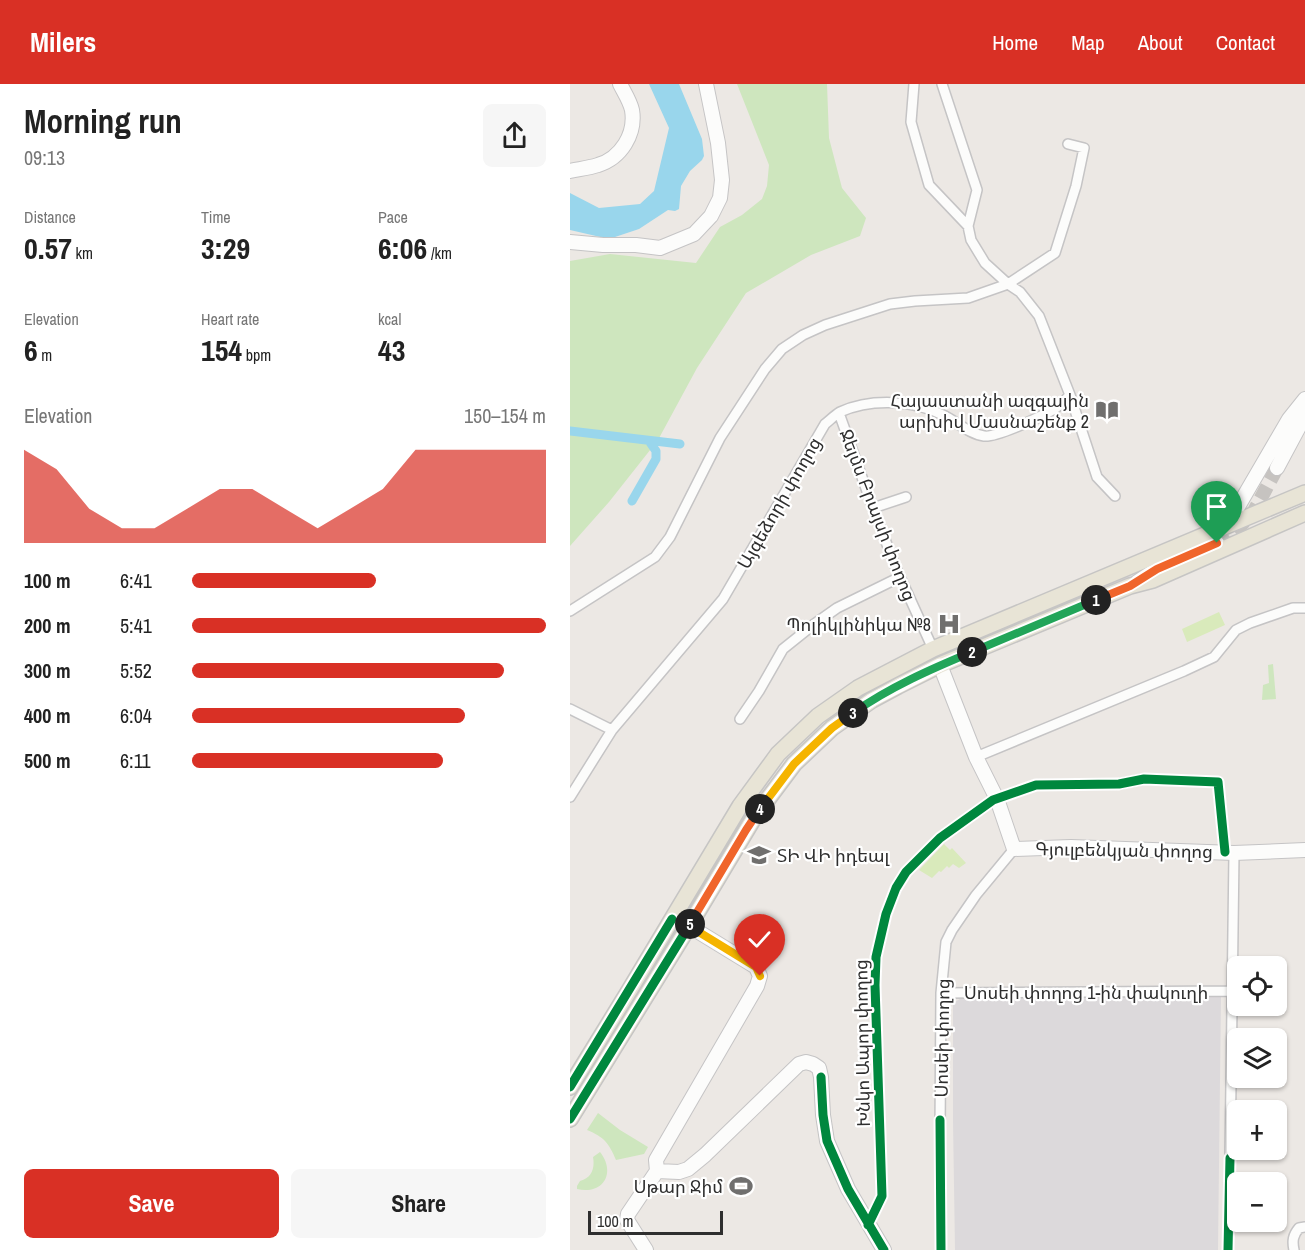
<!DOCTYPE html>
<html lang="en">
<head>
<meta charset="utf-8">
<style>
  :root { --surface:#fff; --page:#f6f6f6; --text:#222; --muted:#767676; --accent:#d93025 }
  body { margin:0; font-family:"Archivo Narrow","Noto Sans Armenian",sans-serif; background:var(--page); color:var(--text); height:100vh; display:flex; flex-direction:column; font-size:22px; white-space:nowrap }
  * { box-sizing:border-box; margin:0 }
  p { font-size:20px; color:var(--muted) }
  .icon { flex:none; width:33px; height:33px; fill:none; stroke:currentColor; stroke-width:2; stroke-linecap:round; stroke-linejoin:round }
  .map { position:relative; flex:1; overflow:hidden }
  .panel { display:flex; flex-direction:column; background:var(--surface); width:570px }
  .panel>* { flex:none }
  .tools { position:absolute; left:657px; top:872px; display:grid; gap:12px }
  .tools a { display:grid; place-items:center; width:60px; height:60px; border-radius:9px; background:var(--surface); box-shadow:0 2px 4px #0004; font-size:30px }
  .scale { position:absolute; left:18px; bottom:15px; width:135px; box-sizing:border-box; padding-left:6px; border:3px solid #2e2e2e; border-top:0; font-size:16px; line-height:21px; white-space:nowrap; color:#2e2e2e; -webkit-text-stroke:4px #fff; paint-order:stroke }
  .pin { position:absolute; display:grid; place-items:center; width:51px; height:51px; color:#fff; margin:-62px -26px; border-radius:50% 50% 50% 0; rotate:-45deg; box-shadow:0 0 6px #0007 }
  .pin .icon { rotate:45deg }
  .km { position:absolute; width:30px; height:30px; margin:-15px; border-radius:50%; background:#222; color:#fff; font-size:16px; line-height:30px; text-align:center }
  .round { display:grid; place-items:center; flex:none; width:63px; height:63px; border-radius:9px; background:var(--page) }
  .head { display:flex; align-items:center; justify-content:space-between; height:102px; padding:0 24px }
  h1 { font-size:33px; font-weight:800; line-height:45px }
  .stats { display:grid; grid-template-columns:repeat(3,1fr); gap:9px; height:102px; padding:6px 24px }
  .stats div { display:grid; align-content:center }
  .stats b { font-size:30px; font-weight:800 }
  .stats small { font-size:16px; font-weight:400 }
  .stats p { font-size:16px }
  .chart { height:168px; padding:12px 24px }
  .chart p { display:flex; justify-content:space-between }
  .chart svg { width:100%; height:108px; margin-top:6px; fill:var(--accent); opacity:.7 }
  .cta { display:flex; gap:12px; margin-top:auto; padding:12px 24px }
  .cta a { flex:1; height:69px; border-radius:9px; background:var(--accent); color:#fff; font-size:24px; font-weight:800; line-height:69px; text-align:center }
  .cta a+a { background:var(--page); color:var(--text) }
  ul { padding:0 24px; list-style:none; font-size:20px }
  li { display:grid; grid-template-columns:96px 72px 1fr; align-items:center; height:45px }
  li i { height:15px; border-radius:8px; background:var(--accent) }
  header { display:flex; align-items:center; gap:36px; box-sizing:border-box; height:84px; padding:0 30px; background:var(--accent); color:#fff }
  header strong { font-size:28px }
  nav { display:flex; gap:33px; margin-inline-start:auto; font-size:21px }
  main { display:flex; flex:1; min-height:0 }
  .map>svg:first-child { display:block }
</style>
</head>
<body>
<header>
<strong>Milers</strong>
<nav><a>Home</a><a>Map</a><a>About</a><a>Contact</a></nav>
</header>
<main>
<section class="panel">
<div class="head"><div><h1>Morning run</h1><p>09:13</p></div><a class="round"><svg class="icon" aria-label="share" viewBox="0 0 24 24"><path d="M12 15V3M7 8l5-5 5 5M5 13v7h14v-7"/></svg></a></div>
<div class="stats">
<div><p>Distance</p><b>0.57<small> km</small></b></div>
<div><p>Time</p><b>3:29</b></div>
<div><p>Pace</p><b>6:06<small> /km</small></b></div>
</div>
<div class="stats">
<div><p>Elevation</p><b>6<small> m</small></b></div>
<div><p>Heart rate</p><b>154<small> bpm</small></b></div>
<div><p>kcal</p><b>43</b></div>
</div>
<div class="chart"><p><span>Elevation</span>150–154 m</p>
<svg viewBox="0 0 160 44" preserveAspectRatio="none"><path d="M0 44V6L10 14L20 30L30 38L40 38L50 30L60 22L70 22L80 30L90 38L100 30L110 22L120 6L130 6L140 6L150 6L160 6V44z"/></svg>
</div>
<ul>
<li><b>100 m</b>6:41<i style="width:52%"></i></li>
<li><b>200 m</b>5:41<i style="width:100%"></i></li>
<li><b>300 m</b>5:52<i style="width:88%"></i></li>
<li><b>400 m</b>6:04<i style="width:77%"></i></li>
<li><b>500 m</b>6:11<i style="width:71%"></i></li>
</ul>
<div class="cta"><a>Save</a><a>Share</a></div>
</section>
<div class="map">
<svg width="735" height="1166" viewBox="0 0 735 1166">
  <rect width="100%" height="100%" fill="#ece8e4"/>
  <!-- industrial -->
  <path fill="#dcd9db" d="M395 912 651 913 648 1166H385L383 1038V919Z"/>
  <!-- green -->
  <path fill="#cee6be" d="M167 0H257L259 54 272 104 296 134 290 152 241 171 176 209 127 284 88 356 39 418 0 462V177L40 170 126 179 150 143 172 131 192 115 197 102 199 81Z
    M703 580 706 615 692 616 693 601 699 599 698 581Z
    M28 1029 50 1046 78 1063 74 1070 46 1076C39 1059 34 1053 17 1046Z
    M30 1068C46 1088 34 1111 7 1105V1102L10 1097C22 1094 25 1084 23 1073Z"/>
  <!-- pitch -->
  <path fill="#d9eabb" d="M649 528 655 541 617 558 612 545Z
    M374 760 380 766 382 764 396 779 389 784 383 780 379 784 377 782 371 788 369 787 362 794 349 786Z"/>
  <!-- water -->
  <path fill="#99d6ec" d="M79 0H109L132 55 134 72 132 76 120 87 111 102 109 125 105 127 98 126 69 145 39 155 0 146V109L29 124 70 120 84 107 99 44Z"/>
  <g fill="none" stroke-linecap="round" stroke-linejoin="round">
    <!-- canal -->
    <path stroke="#99d6ec" stroke-width="9" d="M0 347 110 360
      M62 417 86 375V367L79 357"/>
    <!-- secondary-tunnel -->
    <path stroke="#c6c3c0" stroke-width="14" stroke-dasharray="14 7" stroke-linecap="butt" d="M647 459 667 445 683 429 707 384"/>
    <!-- street casing -->
    <g stroke="#c5c4c5" stroke-width="12">
      <path id="street" d="M344 0 341 38 359 101 398 142
        M372 0 407 106 398 142 401 156 415 179 438 200 450 208 469 232 500 311 527 393 545 412
        M269 329 303 424 326 484 363 565
        M303 424 336 413
        M0 527 85 473 100 453 150 354 195 285 212 265 233 251 255 241 320 220 345 217 398 214 438 200 485 169 506 102 514 64 498 60
        M0 625 42 646
        M170 635 189 607 213 565 243 541 267 524 330 493
        M406 673 614 587 644 573 666 546 680 539 723 524H735
        M0 713 42 646 153 515 255 340C260 336 265 331 270 328 301 314 343 316 373 331 386 337 399 350 414 352 425 354 476 331 487 323 492 320 496 315 500 311
        M371 909 661 907
        M298 1141 312 1112 305 901 306 873 316 830 326 804 336 788 370 754 423 716 466 701 549 700 574 695 648 698 655 768
        M371 1166 370 1048 371 909 376 858 382 846 406 811 444 765
        M658 1166 660 1074 664 769
        M724 1166C722 1157 723 1151 729 1144L735 1143"/>
    </g>
    <!-- secondary casing -->
    <g stroke="#c5c4c5" stroke-width="16">
      <path id="secondary" d="M0 87C9 85 19 84 28 81 51 74 66 50 62 26 60 17 54 8 50 0
        M0 158 33 161H66L90 164 124 150 141 132 150 114 152 96 148 59 136 0
        M707 384 730 341 735 324
        M643 443 666 426 719 335 735 315
        M567 498 587 485 647 459
        M370 581 406 673 427 715 444 765 501 763 664 769 735 766
        M87 1087 109 1088 118 1085 135 1071 229 980 236 978 243 980 249 984 251 993 253 1031 257 1057 278 1105 314 1166
        M76 1166 57 1136 58 1130 87 1087 86 1076 187 902 190 892 186 883 119 842"/>
    </g>
    <!-- primary casing -->
    <g stroke="#c6c5c4" stroke-width="18">
      <path id="primary" d="M0 1003 59 907 170 722 208 670 248 632 288 604 363 565 735 409
        M0 1035 119 842 185 732 224 680 262 644 302 616 328 602 370 581 560 502 583 496 735 429"/>
    </g>
    <!-- street -->
    <use href="#street" stroke="#fcfcfb" stroke-width="9"/>
    <!-- secondary -->
    <use href="#secondary" stroke="#fcfcfb" stroke-width="14"/>
    <!-- primary -->
    <use href="#primary" stroke="#e8e4d6" stroke-width="15"/>
    <!-- cycleway casing -->
    <g stroke="#fff" stroke-width="13">
      <path id="cycleway" d="M251 993 253 1031 257 1057 278 1105 314 1166
        M0 1003 102 835
        M0 1035 119 842 185 732 224 680 262 644 302 616 370 581
        M370 1036 371 1166
        M298 1141 312 1112 305 901 306 873 316 830 326 804 336 788 370 754 423 716 466 701 549 700 574 695 648 698 655 768
        M658 1166 660 1074"/>
    </g>
    <!-- cycleway -->
    <use href="#cycleway" stroke="#00873e" stroke-width="9"/>
  </g>
  <g fill="none" stroke-linecap="round" stroke-linejoin="round">
    <!-- split-1 casing -->
    <g stroke="#fff" stroke-width="12">
      <path id="split-1" d="M526 516 560 502 587 485 647 459"/>
    </g>
    <!-- split-2 casing -->
    <g stroke="#fff" stroke-width="12">
      <path id="split-2" d="M402 568 526 516"/>
    </g>
    <!-- split-3 casing -->
    <g stroke="#fff" stroke-width="12">
      <path id="split-3" d="M283 629C320 603 361 585 402 568"/>
    </g>
    <!-- split-4 casing -->
    <g stroke="#fff" stroke-width="12">
      <path id="split-4" d="M190 725 224 680 262 644 283 629"/>
    </g>
    <!-- split-5 casing -->
    <g stroke="#fff" stroke-width="12">
      <path id="split-5" d="M120 840 176 746 190 725"/>
    </g>
    <!-- split-6 casing -->
    <g stroke="#fff" stroke-width="12">
      <path id="split-6" d="M120 840 119 842 186 883 190 892"/>
    </g>
    <!-- split-1 -->
    <use href="#split-1" stroke="#f0652b" stroke-width="8"/>
    <!-- split-2 -->
    <use href="#split-2" stroke="#22a559" stroke-width="8"/>
    <!-- split-3 -->
    <use href="#split-3" stroke="#22a559" stroke-width="8"/>
    <!-- split-4 -->
    <use href="#split-4" stroke="#f5b400" stroke-width="8"/>
    <!-- split-5 -->
    <use href="#split-5" stroke="#f0652b" stroke-width="8"/>
    <!-- split-6 -->
    <use href="#split-6" stroke="#f5b400" stroke-width="8"/>
  </g>
  <!-- icons -->
  <defs>
    <g id="library-bare" transform="scale(1.8)"><path d="M-6-4Q-3-5.5-.7-3.5V5Q-3 3-6 4ZM6-4Q3-5.5 .7-3.5V5Q3 3 6 4Z" fill="#706f6e" stroke="#fff" stroke-width="2.5" paint-order="stroke"/></g>
    <g id="hospital-bare" transform="scale(1.8)"><path d="M-5-5h3v3.5h4V-5h3V5h-3V1.5h-4V5h-3Z" fill="#706f6e" stroke="#fff" stroke-width="2.5" paint-order="stroke"/></g>
    <g id="school-bare" transform="scale(1.8)"><path d="M0-5L7-2L0 1L-7-2ZM-4 1L0 2.5L4 1V4Q0 6-4 4Z" fill="#706f6e" stroke="#fff" stroke-width="2.5" paint-order="stroke"/></g>
    <g id="stadium-bare" transform="scale(1.8)"><path d="M0-5a6.5 5 0 1 0 0 10a6.5 5 0 1 0 0-10ZM-3.5-1.8h7v3.6h-7Z" fill="#706f6e" stroke="#fff" stroke-width="2.5" paint-order="stroke"/></g>
  </defs>
  <g fill-rule="evenodd">
    <use href="#library-bare" x="537" y="326"/>
    <use href="#hospital-bare" x="379" y="540"/>
    <use href="#school-bare" x="189" y="771"/>
    <use href="#stadium-bare" x="171" y="1102"/>
  </g>
  <g text-anchor="middle" dominant-baseline="central" stroke-width="4.5" stroke-linejoin="round" paint-order="stroke">
    <!-- poi labels -->
    <g font-size="18" fill="#2e2e2e" stroke="#fff" text-anchor="end">
      <text x="519" y="316">Հայաստանի ազգային<tspan x="519" dy="21">արխիվ Մասնաշենք 2</tspan></text>
      <text x="361" y="540">Պոլիկլինիկա №8</text>
      <text x="207" y="771" text-anchor="start">ՏԻ ՎԻ իդեալ</text>
      <text x="153" y="1102">Սթար Ջիմ</text>
    </g>
    <!-- street labels -->
    <g font-size="18" fill="#2e2e2e" stroke="#fff">
      <text transform="translate(209 419) rotate(-60)">Այգեձորի փողոց</text>
      <text transform="translate(308 431) rotate(69)">Ջեյմս Բրայսի փողոց</text>
      <text transform="translate(554 766) rotate(1)">Գյուլբենկյան փողոց</text>
      <text x="516" y="908">Սոսեի փողոց 1-ին փակուղի</text>
      <text transform="translate(372 954) rotate(-89)">Սոսեի փողոց</text>
      <text transform="translate(292 959) rotate(-91)">Խնկո Ապոր փողոց</text>
    </g>
  </g>
</svg>
<div class="tools">
<a><svg class="icon" aria-label="locate" viewBox="0 0 24 24"><circle cx="12" cy="12" r="6"/><path d="M12 2v4M12 18v4M2 12h4M18 12h4"/></svg></a>
<a><svg class="icon" aria-label="layers" viewBox="0 0 24 24"><path d="M12 4l9 5-9 5-9-5zM3 14l9 5 9-5"/></svg></a>
<a>+</a>
<a>−</a>
</div>
<div class="scale">100 m</div>
<div class="pin" style="left:647px;top:459px;background:#1e9e55"><svg class="icon" aria-label="arrive" viewBox="0 0 24 24"><path d="M6 21V4h12l-3 4 3 4H6"/></svg></div>
<div class="pin" style="left:190px;top:892px;background:#d93025"><svg class="icon" aria-label="check" viewBox="0 0 24 24"><path d="M5 12l5 5 9-10"/></svg></div>
<b class="km" style="left:526px;top:516px">1</b>
<b class="km" style="left:402px;top:568px">2</b>
<b class="km" style="left:283px;top:629px">3</b>
<b class="km" style="left:190px;top:725px">4</b>
<b class="km" style="left:120px;top:840px">5</b>
</div>
</main>
</body>
</html>
